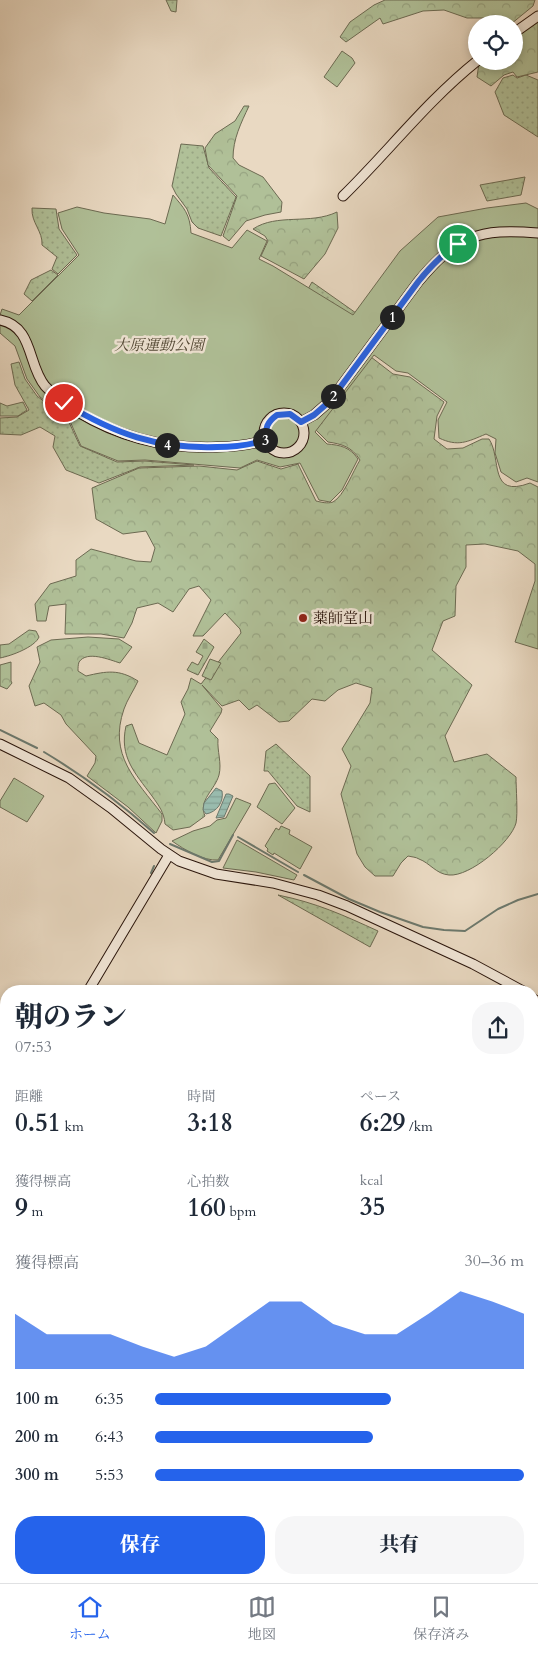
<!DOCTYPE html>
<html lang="ja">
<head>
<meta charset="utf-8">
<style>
  :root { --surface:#fff; --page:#f6f6f7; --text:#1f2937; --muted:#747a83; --line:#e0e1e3; --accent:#2563eb }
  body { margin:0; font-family:Cardo,"Noto Serif JP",serif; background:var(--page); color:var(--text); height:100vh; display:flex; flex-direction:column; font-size:19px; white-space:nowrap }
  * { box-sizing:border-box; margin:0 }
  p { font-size:16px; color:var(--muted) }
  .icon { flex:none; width:28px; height:28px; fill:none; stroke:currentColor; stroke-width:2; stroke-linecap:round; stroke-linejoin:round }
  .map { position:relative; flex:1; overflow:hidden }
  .panel { position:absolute; left:0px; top:985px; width:539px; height:599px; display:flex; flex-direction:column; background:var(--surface); border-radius:20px 20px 0 0; box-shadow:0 2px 8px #0003 }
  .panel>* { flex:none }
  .controls { position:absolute; left:468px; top:15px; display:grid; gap:10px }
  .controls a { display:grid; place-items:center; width:55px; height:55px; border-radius:50%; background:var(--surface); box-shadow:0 2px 8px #0003; font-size:25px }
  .pin { position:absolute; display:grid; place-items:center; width:42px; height:42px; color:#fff; margin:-21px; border:2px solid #fff; border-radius:50%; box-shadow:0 1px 5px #0007 }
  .km { position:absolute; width:25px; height:25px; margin:-12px; border-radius:50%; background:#222; color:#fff; font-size:14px; line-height:25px; text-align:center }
  .round { display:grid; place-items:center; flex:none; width:52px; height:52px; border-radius:20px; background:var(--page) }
  .overview { display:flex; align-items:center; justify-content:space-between; height:85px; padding:0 15px }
  h1 { font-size:28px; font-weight:800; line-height:38px }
  .metrics { display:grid; grid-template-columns:repeat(3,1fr); gap:8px; height:85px; padding:5px 15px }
  .metrics div { display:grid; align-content:center }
  .metrics b { font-size:25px; font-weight:800 }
  .metrics small { font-size:14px; font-weight:400 }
  .metrics p { font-size:14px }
  .chart { height:140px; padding:10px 15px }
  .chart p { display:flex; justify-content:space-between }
  .chart svg { width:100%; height:90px; margin-top:5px; fill:var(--accent); opacity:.7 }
  .button { display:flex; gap:10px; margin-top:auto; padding:10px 15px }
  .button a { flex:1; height:58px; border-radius:20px; background:var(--accent); color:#fff; font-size:20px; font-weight:800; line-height:58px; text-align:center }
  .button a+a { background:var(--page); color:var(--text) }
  ul { padding:0 15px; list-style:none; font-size:16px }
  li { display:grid; grid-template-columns:80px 60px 1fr; align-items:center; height:38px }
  li i { height:12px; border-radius:6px; background:var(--accent) }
  .tab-bar { display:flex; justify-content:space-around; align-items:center; height:70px; border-top:1px solid var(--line); background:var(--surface); font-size:14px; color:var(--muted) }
  .tab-bar a { display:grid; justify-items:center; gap:2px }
  .tab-bar .current { color:var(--accent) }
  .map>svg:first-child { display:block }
</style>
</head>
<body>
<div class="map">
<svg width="538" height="1583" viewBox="0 0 538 1583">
  <defs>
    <pattern id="grass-dots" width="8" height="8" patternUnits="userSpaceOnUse" patternTransform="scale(1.25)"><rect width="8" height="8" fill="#b0c098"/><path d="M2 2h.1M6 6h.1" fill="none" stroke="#97a482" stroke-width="1.8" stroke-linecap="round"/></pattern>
    <pattern id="forest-crowns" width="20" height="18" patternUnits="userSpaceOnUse" patternTransform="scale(1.25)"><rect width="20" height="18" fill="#b0c098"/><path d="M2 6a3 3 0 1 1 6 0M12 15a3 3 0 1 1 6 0" fill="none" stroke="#97a482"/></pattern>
    <pattern id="cemetery-stones" width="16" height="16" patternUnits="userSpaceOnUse" patternTransform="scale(1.25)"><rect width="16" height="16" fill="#b0c098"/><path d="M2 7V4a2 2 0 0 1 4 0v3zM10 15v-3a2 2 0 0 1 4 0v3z" fill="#97a482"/></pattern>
    <pattern id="water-rules" width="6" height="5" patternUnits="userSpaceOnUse" patternTransform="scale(1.25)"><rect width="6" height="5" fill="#99bbad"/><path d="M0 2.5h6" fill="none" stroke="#84a094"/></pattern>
  </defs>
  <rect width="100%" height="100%" fill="#e9d9c2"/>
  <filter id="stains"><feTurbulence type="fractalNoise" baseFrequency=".004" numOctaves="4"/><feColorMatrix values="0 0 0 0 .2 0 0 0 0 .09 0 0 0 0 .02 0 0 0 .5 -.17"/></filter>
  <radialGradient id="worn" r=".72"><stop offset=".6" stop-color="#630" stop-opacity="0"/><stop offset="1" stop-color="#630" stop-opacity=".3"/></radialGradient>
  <!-- grass -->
  <path fill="url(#grass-dots)" stroke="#6c6a52" d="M166 0H177L176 12 171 11Z
    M513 75 517 78 526 75 538 80V137L504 115 495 92 503 78Z
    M181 144 203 146 209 168 236 197 221 236 198 228 192 222 187 209 176 194 172 186Z
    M525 177 521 195 487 201 480 185Z
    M32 208 56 209 59 229 77 255 58 274 52 269 57 257 42 245C43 231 31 223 32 208Z
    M51 270 58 275 32 301 24 294 31 280Z
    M312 282 356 313 372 333 308 289Z
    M19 362 25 379 37 396 68 420 80 446 117 462 145 461 194 465 140 467 99 483 66 470 53 447 55 436 40 427 21 435 0 434V418L17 417 29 410 15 385 11 364Z
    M23 402 27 410 18 416H0V403L7 406Z
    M276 744 310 776V812L297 806 268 771H264L266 751Z
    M278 895C317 903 343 915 378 931L370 947Z"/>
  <!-- forest -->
  <path fill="url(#forest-crowns)" stroke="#6c6a52" d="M385 0H535L533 6 511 24H493L488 18H467L444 10 423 11 383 24 380 18 346 42 340 37 350 22 374 5Z
    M538 18V72L517 77 513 72 504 75 491 86 477 77 479 63 481 61H514V36Z
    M244 106H249C241 123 233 139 233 158L239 165 263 177 282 202 281 212 265 215 246 221 229 241 223 236 237 196 208 165 205 148 215 134 235 121Z
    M337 212 338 228 325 254 304 279 261 256 268 241 265 236 253 229C277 213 310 225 337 212Z
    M371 357 393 374 410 377 444 402 437 416 434 439 447 449 463 448 482 439H489C502 458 488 499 530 483L538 487V649L515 642 535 581V564L518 551 485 544 466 545V567L456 586 455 616 443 621 432 650 472 685 445 736 454 762 487 754 516 777C516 787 518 814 516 823 511 842 470 877 449 875 436 874 430 863 419 859 416 857 412 857 408 856L401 863 393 876H375L365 867 357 854 341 794 351 766 342 749 370 703 372 688 356 683 338 690 325 701 312 699 289 721 279 722 257 705 249 710 239 700 222 706 202 685 222 709 221 713 210 731 218 739C217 751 222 763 219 775 215 790 198 800 205 816L190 827 173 830 165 824C164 812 159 806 152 796 135 773 119 757 126 726L132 724 139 743 167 755 185 714 181 702 188 689 191 678 201 684 241 633 240 629 225 613 203 636H193L211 600 199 586 189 589 173 612 158 603 137 608 132 623 124 638 101 634H65L66 604 49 606 46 621H37L35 604 50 584 76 576V560L91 549 136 561 151 562 155 548 146 531 123 534 96 519 92 488 139 468 199 466 237 470 257 461 281 469 298 464 316 501C321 502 327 504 333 502 344 496 353 471 360 460 352 447 342 444 328 442L316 430Z
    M29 630 36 631 39 637C35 647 11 656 0 658V645L9 644Z
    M88 637 119 639 132 647 120 663C110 660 87 650 79 662 78 665 78 668 78 671L86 676C107 671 119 669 138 681 134 690 127 700 124 709 108 755 136 780 162 814V821L156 833 128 807 87 776 95 763 96 756 66 724 61 715 44 703 35 706 29 686 40 662 37 647 51 640Z
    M11 662V681L12 683 7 689 0 686V665Z"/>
  <!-- cemetery -->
  <path fill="url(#cemetery-stones)" stroke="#6c6a52" d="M204 639 214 647 198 675 187 670 192 662 198 665 203 656 196 652Z
    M210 659 221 663 211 680 202 676Z"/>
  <!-- green -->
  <path fill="#b0c098" stroke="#6c6a52" d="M342 51 352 58 355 63 337 87 324 77Z
    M173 195C184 208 190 214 191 233L232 248 247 230 267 241 259 259 273 266 353 315 400 251 438 217 487 208 526 203 538 209V482L527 478 516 482 501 472 495 453 496 439 486 434C467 442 458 447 439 438L438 420 447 402 408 373 396 371 374 355 315 432 327 444C340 445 350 447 358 459L342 490 330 502 319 500 300 463 280 467 257 460 240 468 145 460 118 461 81 446 69 419 40 397 27 379 15 346 0 333V315L2 309 19 315 79 255 62 229 58 213 77 207 104 213 150 219 165 224Z
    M14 778 44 796 27 822 0 807V801Z
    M275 783 295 808 282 824 257 807 269 784Z
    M236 798 251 804 218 860C203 861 185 850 172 841L193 831 210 826 217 820 226 818Z
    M281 826 290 830 289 834 312 847 300 869 274 853 273 855 267 851 268 849 265 846 276 828 279 830Z
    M237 840 297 875 294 880 256 872 223 868Z"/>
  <!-- water -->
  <path fill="url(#water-rules)" stroke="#6c786c" d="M216 788 222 791C224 802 217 812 206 814L203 810 204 803Z
    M226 794H229L233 796 224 817 216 818Z"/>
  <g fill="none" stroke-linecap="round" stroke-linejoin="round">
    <!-- stream -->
    <path stroke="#6c786c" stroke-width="2" d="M0 730 37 748
      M44 752C84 776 119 802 154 833
      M238 837 298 872
      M170 844 212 862 219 861 233 835
      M151 873 154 866
      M304 875 349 899 380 912 423 927 444 930 465 931 498 909 518 900 538 894"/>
    <!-- secondary casing -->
    <g stroke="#29140b" stroke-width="11">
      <path id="secondary" d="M514 33 538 16
        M343 196C388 152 427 101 477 61
        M0 320C34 327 27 364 45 386 54 396 67 404 78 412 121 438 167 449 217 447 233 447 250 445 266 440
        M264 433a20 20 0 1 1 40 0a20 20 0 1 1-40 0Z
        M301 422 314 415 330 401 418 282C456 236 479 228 538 233
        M0 744 69 778 111 808 161 849 179 861 216 874 273 883 318 895 347 906 473 964 523 991
        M88 991 169 855
        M532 998 538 1002
        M532 1107 538 1098
        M0 1139 6 1128
        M0 1200 6 1204
        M0 1390 6 1388
        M269 1578 271 1583
        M276 1578 278 1583"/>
    </g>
    <!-- primary casing -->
    <g stroke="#29140b" stroke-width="11">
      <path id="primary" d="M459 1578 468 1583
        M140 1583 161 1578"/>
    </g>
    <!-- secondary -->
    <use href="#secondary" stroke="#f1e6d7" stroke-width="9"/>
    <!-- primary -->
    <use href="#primary" stroke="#e9d9c2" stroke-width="9"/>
    <!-- rail casing -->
    <g stroke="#29140b" stroke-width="4">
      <path id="rail" d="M532 1395 538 1394
        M0 1539 6 1538"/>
    </g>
    <!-- rail -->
    <use href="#rail" stroke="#f1e6d7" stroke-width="2" stroke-dasharray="5.5" stroke-linecap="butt"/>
  </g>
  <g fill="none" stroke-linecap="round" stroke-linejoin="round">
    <!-- route casing -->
    <g stroke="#fff" stroke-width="10">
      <path id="route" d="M64 403C115 434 157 449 217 447 233 447 250 445 266 440 265 428 267 422 277 415L290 414 301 422 314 415 330 401 418 282C430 267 442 254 458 244"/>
    </g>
    <!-- route -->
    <use href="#route" stroke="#2563eb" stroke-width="6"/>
  </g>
  <!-- markers -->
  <circle fill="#8f2418" stroke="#f1e6d7" stroke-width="2" cx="303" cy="618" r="5"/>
  <g text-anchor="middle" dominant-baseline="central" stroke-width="5" stroke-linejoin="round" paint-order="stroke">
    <!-- park labels -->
    <g font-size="15" font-style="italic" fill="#524835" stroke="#f1e6d7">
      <text x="159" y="345">大原運動公園</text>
    </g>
    <!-- poi labels -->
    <g font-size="15" fill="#29140b" stroke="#f1e6d7" text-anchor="start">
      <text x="313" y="618">薬師堂山</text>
    </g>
  </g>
  <rect width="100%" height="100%" filter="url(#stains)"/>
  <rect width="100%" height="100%" fill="url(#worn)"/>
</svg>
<div class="controls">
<a><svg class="icon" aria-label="locate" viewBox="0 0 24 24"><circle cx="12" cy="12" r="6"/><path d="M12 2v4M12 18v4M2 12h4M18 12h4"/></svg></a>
</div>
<div class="pin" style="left:458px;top:244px;background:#1e9e55"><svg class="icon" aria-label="arrive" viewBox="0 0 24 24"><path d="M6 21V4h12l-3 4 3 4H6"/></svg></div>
<div class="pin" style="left:64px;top:403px;background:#d93025"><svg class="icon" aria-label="check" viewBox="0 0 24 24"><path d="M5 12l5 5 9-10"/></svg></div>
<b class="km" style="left:392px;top:317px">1</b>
<b class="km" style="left:333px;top:396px">2</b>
<b class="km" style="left:265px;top:440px">3</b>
<b class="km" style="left:167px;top:445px">4</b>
<section class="panel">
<div class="overview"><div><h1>朝のラン</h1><p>07:53</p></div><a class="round"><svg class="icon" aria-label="share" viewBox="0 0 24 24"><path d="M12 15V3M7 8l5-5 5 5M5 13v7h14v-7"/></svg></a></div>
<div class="metrics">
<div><p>距離</p><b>0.51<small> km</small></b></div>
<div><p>時間</p><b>3:18</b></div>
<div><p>ペース</p><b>6:29<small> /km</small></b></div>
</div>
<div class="metrics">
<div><p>獲得標高</p><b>9<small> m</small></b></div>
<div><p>心拍数</p><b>160<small> bpm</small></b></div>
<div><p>kcal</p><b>35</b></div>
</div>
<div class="chart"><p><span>獲得標高</span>30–36 m</p>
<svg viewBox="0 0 160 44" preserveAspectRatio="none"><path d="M0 44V17L10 27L20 27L30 27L40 33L50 38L60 33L70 22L80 11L90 11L100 22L110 27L120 27L130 17L140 6L150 11L160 17V44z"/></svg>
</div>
<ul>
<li><b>100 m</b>6:35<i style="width:64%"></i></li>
<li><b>200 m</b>6:43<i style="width:59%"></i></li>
<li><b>300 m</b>5:53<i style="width:100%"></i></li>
</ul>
<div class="button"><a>保存</a><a>共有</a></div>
</section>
</div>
<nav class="tab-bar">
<a class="current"><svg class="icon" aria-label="home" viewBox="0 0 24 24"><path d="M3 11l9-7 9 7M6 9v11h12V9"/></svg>ホーム</a>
<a><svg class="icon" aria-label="map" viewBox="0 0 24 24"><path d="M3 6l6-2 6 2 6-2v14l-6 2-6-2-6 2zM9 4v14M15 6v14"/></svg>地図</a>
<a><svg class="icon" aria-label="saved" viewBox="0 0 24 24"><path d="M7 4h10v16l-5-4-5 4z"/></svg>保存済み</a>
</nav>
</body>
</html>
